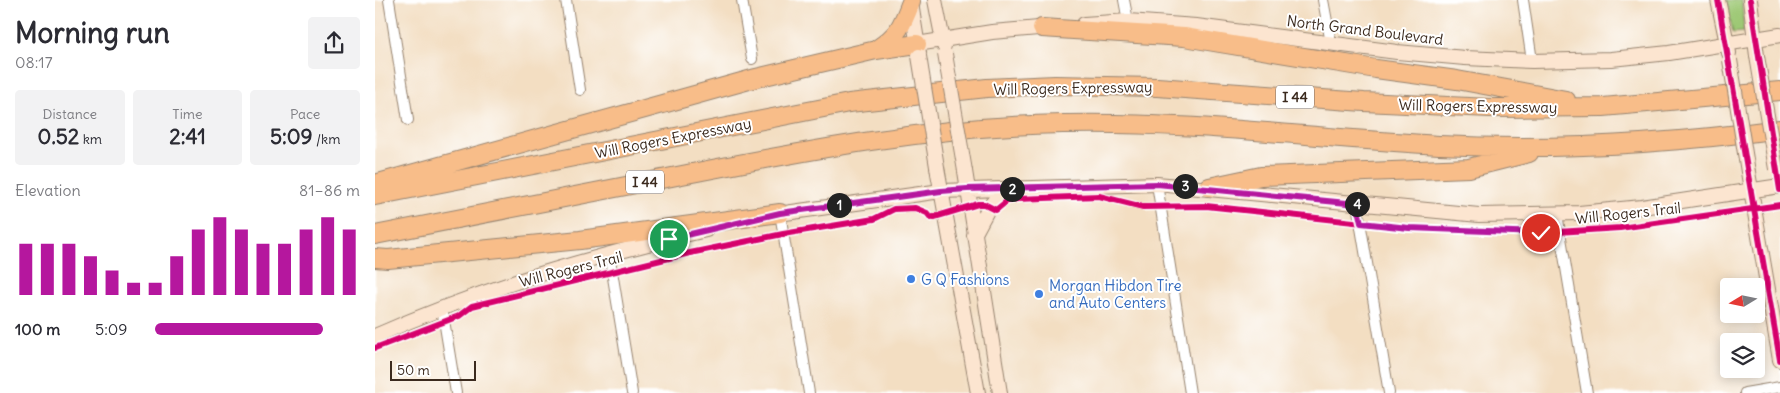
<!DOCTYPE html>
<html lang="en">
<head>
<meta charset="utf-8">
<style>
  :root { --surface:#fff; --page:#f2f2f3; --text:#2b2b33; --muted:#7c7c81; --accent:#b5179e }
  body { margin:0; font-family:Delius,sans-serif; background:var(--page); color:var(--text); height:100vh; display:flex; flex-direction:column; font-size:19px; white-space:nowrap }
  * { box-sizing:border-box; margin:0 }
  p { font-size:16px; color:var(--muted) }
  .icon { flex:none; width:28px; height:28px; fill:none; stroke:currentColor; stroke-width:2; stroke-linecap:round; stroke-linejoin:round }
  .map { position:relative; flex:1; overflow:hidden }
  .drawer { display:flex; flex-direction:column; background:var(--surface); width:375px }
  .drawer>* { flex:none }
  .needle { width:32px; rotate:260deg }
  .fabs { position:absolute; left:1345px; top:278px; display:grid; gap:10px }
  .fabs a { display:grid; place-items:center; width:45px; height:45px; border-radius:5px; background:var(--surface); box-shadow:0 2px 12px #0003; font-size:25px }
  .scale { position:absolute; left:15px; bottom:12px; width:86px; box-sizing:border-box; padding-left:5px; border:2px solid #3b2a1e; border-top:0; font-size:14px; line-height:18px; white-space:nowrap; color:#3b2a1e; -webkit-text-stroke:4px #fff; paint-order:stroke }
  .pin { position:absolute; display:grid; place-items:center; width:42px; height:42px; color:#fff; margin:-21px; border:2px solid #fff; border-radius:50%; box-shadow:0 1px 5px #0007 }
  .km { position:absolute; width:25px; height:25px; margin:-12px; border-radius:50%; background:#222; color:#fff; font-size:14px; line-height:25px; text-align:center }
  .round { display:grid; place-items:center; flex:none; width:52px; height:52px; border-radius:5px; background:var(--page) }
  .headline { display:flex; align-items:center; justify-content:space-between; height:85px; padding:0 15px }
  h1 { font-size:28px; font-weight:800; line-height:38px }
  .metrics { display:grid; grid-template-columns:repeat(3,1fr); gap:8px; height:85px; padding:5px 15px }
  .metrics div { display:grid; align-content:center; border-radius:5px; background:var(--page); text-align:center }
  .metrics b { font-size:21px; font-weight:800 }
  .metrics small { font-size:14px; font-weight:400 }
  .metrics p { font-size:14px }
  .chart { height:140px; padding:10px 15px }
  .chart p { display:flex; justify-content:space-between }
  .chart svg { width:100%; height:90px; margin-top:5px; stroke:var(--accent); stroke-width:6 }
  ul { padding:0 15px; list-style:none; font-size:16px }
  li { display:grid; grid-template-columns:80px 60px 1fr; align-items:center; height:38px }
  li i { height:12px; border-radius:6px; background:var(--accent) }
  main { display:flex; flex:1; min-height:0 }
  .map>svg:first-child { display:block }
</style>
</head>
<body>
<main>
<section class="drawer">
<div class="headline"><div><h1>Morning run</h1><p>08:17</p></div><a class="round"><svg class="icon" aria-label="share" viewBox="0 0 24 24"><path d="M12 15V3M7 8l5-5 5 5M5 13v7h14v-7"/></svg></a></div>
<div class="metrics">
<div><p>Distance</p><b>0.52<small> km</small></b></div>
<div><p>Time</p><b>2:41</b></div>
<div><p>Pace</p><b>5:09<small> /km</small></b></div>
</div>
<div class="chart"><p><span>Elevation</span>81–86 m</p>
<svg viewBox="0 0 160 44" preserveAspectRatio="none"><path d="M5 44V19M15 44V19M25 44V19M35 44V25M45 44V32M55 44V38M65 44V38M75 44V25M85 44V12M95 44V6M105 44V12M115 44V19M125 44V19M135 44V12M145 44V6M155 44V12"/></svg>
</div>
<ul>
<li><b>100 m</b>5:09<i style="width:82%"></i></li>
</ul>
</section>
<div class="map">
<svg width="1405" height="393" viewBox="0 0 1405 393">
  <rect width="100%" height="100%" fill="#fff"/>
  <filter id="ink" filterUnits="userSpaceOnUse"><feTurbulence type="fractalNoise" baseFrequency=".02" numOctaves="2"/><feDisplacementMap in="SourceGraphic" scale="10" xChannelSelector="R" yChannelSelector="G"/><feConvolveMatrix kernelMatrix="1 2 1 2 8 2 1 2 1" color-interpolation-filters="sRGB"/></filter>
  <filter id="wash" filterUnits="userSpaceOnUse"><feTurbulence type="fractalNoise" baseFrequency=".0096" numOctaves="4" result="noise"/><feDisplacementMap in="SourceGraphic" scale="20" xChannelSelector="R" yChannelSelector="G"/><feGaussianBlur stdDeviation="1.12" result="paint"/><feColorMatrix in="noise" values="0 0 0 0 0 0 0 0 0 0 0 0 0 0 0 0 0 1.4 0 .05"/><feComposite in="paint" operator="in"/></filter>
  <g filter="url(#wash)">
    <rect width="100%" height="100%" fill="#f3dec2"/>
    <!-- green -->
    <path fill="#9dc875" stroke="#6c794a" d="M1351 0H1367L1369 32 1358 33Z"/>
  </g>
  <g filter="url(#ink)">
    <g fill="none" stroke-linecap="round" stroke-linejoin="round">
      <!-- street casing -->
      <g stroke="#978470" stroke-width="12">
        <path id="street" d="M14 0 33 120
          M191 0 205 90
          M367 0 377 59
          M749 0 753 21
          M948 0 956 43
          M1148 0 1157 61
          M782 184 815 393
          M982 204 1014 393
          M405 213 434 393
          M1182 214 1212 393
          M234 253 257 393
          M67 308 81 393
          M1370 393 1405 387"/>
      </g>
      <!-- secondary casing -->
      <g stroke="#978470" stroke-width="16">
        <path id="secondary" d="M560 0 569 46
          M1343 0 1354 53
          M1375 0 1382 56
          M536 3 544 53
          M709 24 753 21 821 26 1022 52 1090 58 1157 61 1236 59 1294 53 1405 35
          M542 44 617 32 675 27
          M590 171 625 393
          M1373 172 1405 360
          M563 173 603 393
          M396 215 566 191 782 184 1104 215 1204 213 1267 207 1405 186
          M599 235 614 207 630 189
          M0 336C111 287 214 257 331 230"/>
      </g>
      <!-- highway casing -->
      <g stroke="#978470" stroke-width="20">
        <path id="highway" d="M667 28 809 37 1001 69 1082 80 1191 100
          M502 49C523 35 527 26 536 2
          M0 184 381 78 501 50 542 44
          M834 187 886 176 1094 168 1154 153
          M0 196 474 103 612 88 680 85 782 87 989 102 1115 108 1228 107 1405 91
          M0 235C102 215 205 195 307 175 434 150 559 126 688 124 813 121 939 138 1064 145 1178 151 1292 144 1405 129
          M0 258 13 259 205 240 405 213"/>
      </g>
      <!-- street -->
      <use href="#street" stroke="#fff" stroke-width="10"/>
      <!-- secondary -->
      <use href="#secondary" stroke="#fce5d0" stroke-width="14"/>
      <!-- highway -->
      <use href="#highway" stroke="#f8bd89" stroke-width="18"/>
      <!-- secondary-bridge casing -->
      <g stroke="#978470" stroke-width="16" stroke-linecap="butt">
        <path id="secondary-bridge" d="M570 54 590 171
          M544 56 563 173
          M1382 56 1401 169
          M1355 60 1373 172"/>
      </g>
      <!-- secondary-bridge -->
      <use href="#secondary-bridge" stroke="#fce5d0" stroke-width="14"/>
      <!-- cycleway casing -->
      <g stroke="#fff" stroke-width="9">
        <path id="cycleway" d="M1343 0 1405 360
          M1375 0 1405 190
          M0 348 84 316 97 306 315 253 408 234 499 219 519 209 540 208 552 213 556 218 603 204H609L621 210 632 201 642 199 724 196 768 207 831 206 1034 228 1167 233 1245 228 1405 205"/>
      </g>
      <!-- cycleway -->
      <use href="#cycleway" stroke="#d6006c" stroke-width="6"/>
    </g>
  </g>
  <g fill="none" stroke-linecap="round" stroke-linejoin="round" filter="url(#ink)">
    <!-- route casing -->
    <g stroke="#fff" stroke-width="10">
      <path id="route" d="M294 239 405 213 566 191 592 189 782 184 982 204 986 223 1034 228 1166 233"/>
    </g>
    <!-- route -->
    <use href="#route" stroke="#b5179e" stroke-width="6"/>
  </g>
  <!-- markers -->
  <g fill="#3f7fe0" stroke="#fff" stroke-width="2">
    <circle cx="536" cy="279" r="5"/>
    <circle cx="664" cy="294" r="5"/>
  </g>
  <g text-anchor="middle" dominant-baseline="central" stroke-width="4" stroke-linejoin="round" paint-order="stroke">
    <!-- shield labels -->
    <g fill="#fff" stroke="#766a62" stroke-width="1">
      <rect x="901" y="85.5" width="38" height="23" rx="4"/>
      <rect x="251" y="170.5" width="38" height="23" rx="4"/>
    </g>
    <g font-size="14" font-weight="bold" fill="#3b2a1e">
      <text x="920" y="97">I 44</text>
      <text x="270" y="182">I 44</text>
    </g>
    <!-- street labels -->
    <g font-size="15" fill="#3b2a1e" stroke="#fff">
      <text transform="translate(990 30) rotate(7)">North Grand Boulevard</text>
      <text transform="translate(698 88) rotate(-1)">Will Rogers Expressway</text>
      <text transform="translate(1103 106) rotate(1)">Will Rogers Expressway</text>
      <text transform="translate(298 138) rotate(-11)">Will Rogers Expressway</text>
      <text transform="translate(1253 213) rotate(-6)">Will Rogers Trail</text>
      <text transform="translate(196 269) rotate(-14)">Will Rogers Trail</text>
    </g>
    <!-- shop labels -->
    <g font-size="15" fill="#366cbe" stroke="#fff" text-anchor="start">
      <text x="546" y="279">G Q Fashions</text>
      <text x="674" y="285">Morgan Hibdon Tire<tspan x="674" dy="17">and Auto Centers</tspan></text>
    </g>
  </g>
</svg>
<div class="fabs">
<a><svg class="needle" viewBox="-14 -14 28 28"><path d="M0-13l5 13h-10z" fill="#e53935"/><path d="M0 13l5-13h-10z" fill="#7c7c81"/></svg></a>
<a><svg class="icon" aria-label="layers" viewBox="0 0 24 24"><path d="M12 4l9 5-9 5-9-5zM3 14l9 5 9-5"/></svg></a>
</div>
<div class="scale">50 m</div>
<div class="pin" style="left:294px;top:239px;background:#1e9e55"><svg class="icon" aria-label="arrive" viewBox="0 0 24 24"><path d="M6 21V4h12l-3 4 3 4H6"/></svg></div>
<div class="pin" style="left:1166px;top:233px;background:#d93025"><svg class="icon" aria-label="check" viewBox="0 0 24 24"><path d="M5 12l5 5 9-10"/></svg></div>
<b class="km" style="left:464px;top:205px">1</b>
<b class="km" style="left:637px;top:189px">2</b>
<b class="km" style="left:810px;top:186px">3</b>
<b class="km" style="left:982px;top:204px">4</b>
</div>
</main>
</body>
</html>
